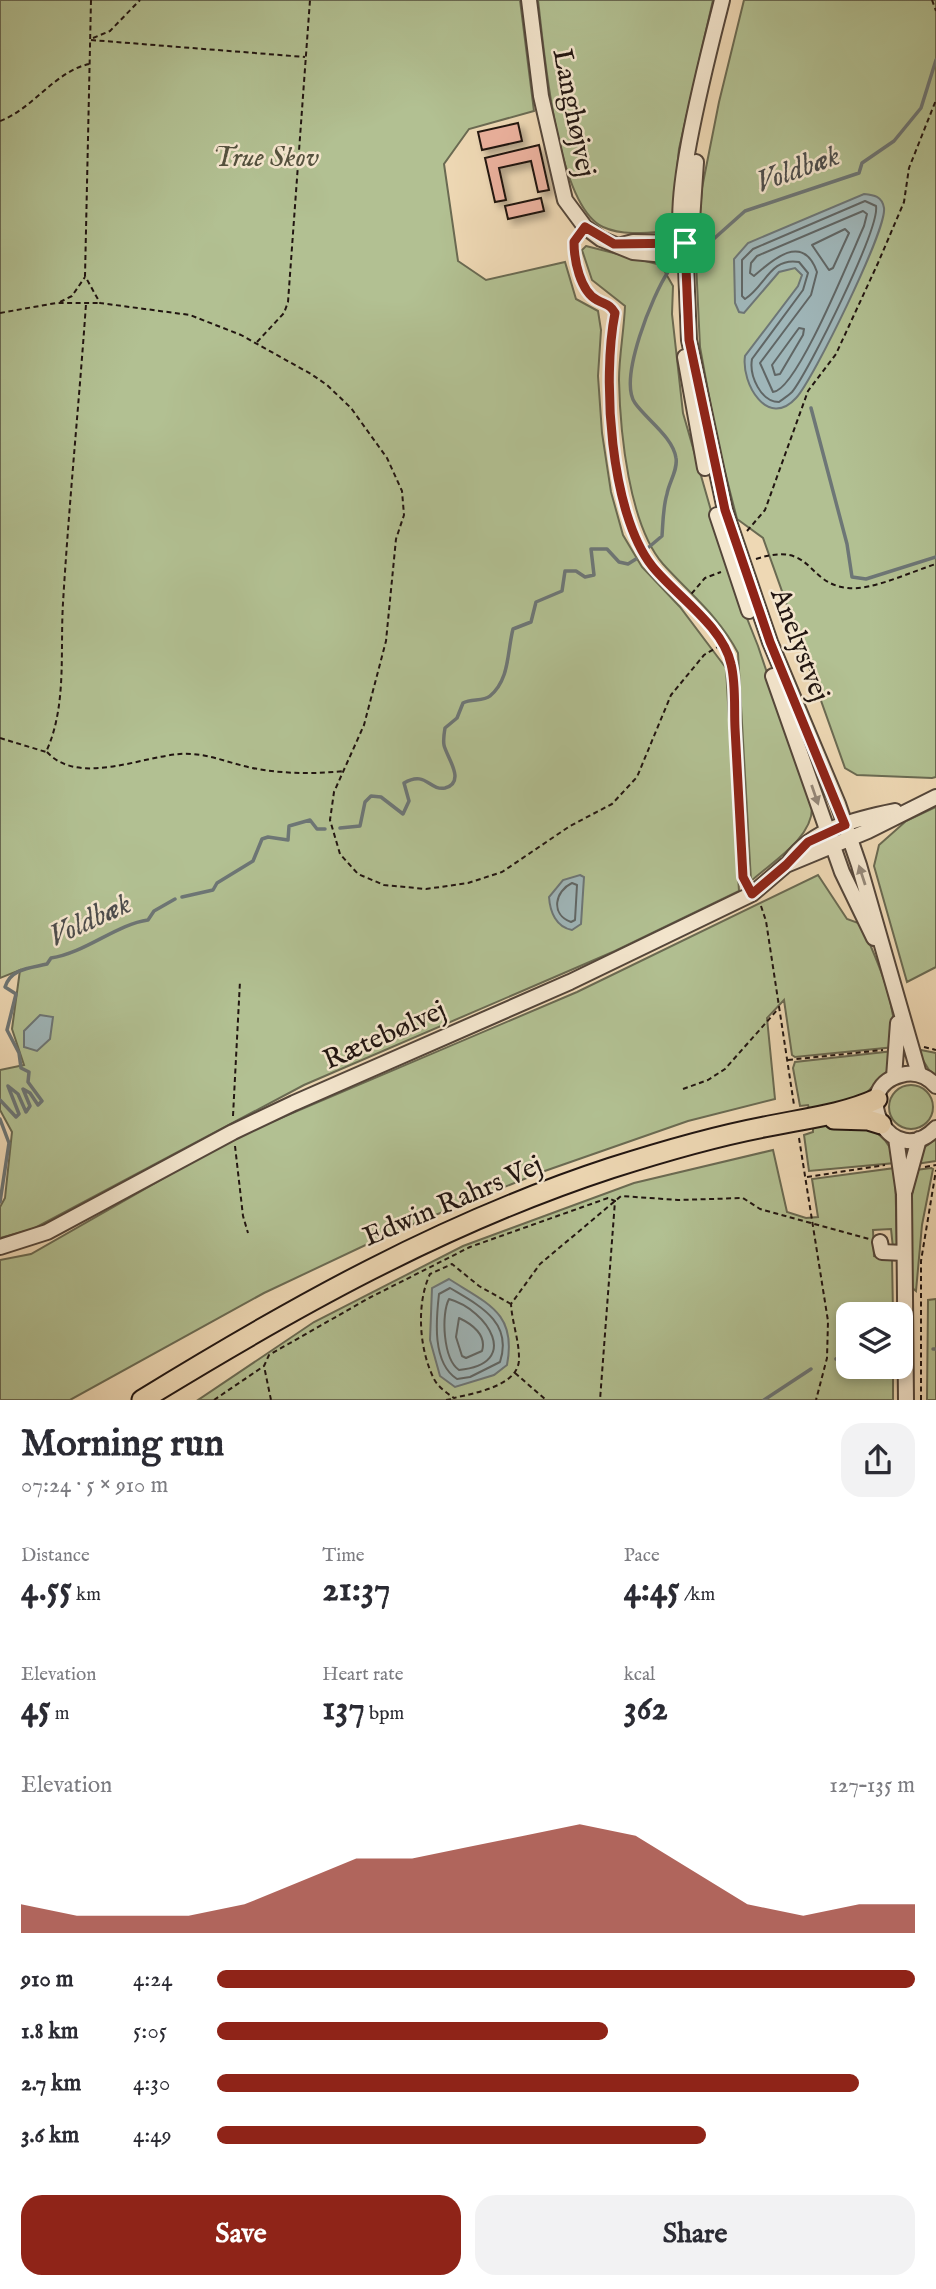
<!DOCTYPE html>
<html lang="en">
<head>
<meta charset="utf-8">
<style>
  :root { --surface:#fff; --page:#f2f2f3; --text:#2b2b33; --muted:#7c7c81; --accent:#8f2418 }
  body { margin:0; font-family:"IM FELL English",serif; background:var(--page); color:var(--text); height:100vh; display:flex; flex-direction:column; font-size:26px; white-space:nowrap }
  * { box-sizing:border-box; margin:0 }
  p { font-size:23px; color:var(--muted) }
  .icon { flex:none; width:38px; height:38px; fill:none; stroke:currentColor; stroke-width:2; stroke-linecap:round; stroke-linejoin:round }
  .map { position:relative; height:1400px; overflow:hidden }
  .details { display:flex; flex-direction:column; background:var(--surface); flex:1 }
  .details>* { flex:none }
  .fabs { position:absolute; left:836px; top:1302px; display:grid; gap:14px }
  .fabs a { display:grid; place-items:center; width:77px; height:77px; border-radius:14px; background:var(--surface); box-shadow:0 4px 10px #0003; font-size:35px }
  .pin { position:absolute; display:grid; place-items:center; width:60px; height:60px; color:#fff; margin:-30px; border-radius:14px; box-shadow:0 4px 10px #0006 }
  .round { display:grid; place-items:center; flex:none; width:74px; height:74px; border-radius:21px; background:var(--page) }
  .head { display:flex; align-items:center; justify-content:space-between; height:119px; padding:0 21px }
  h1 { font-size:38px; font-weight:700; line-height:52px }
  .stats { display:grid; grid-template-columns:repeat(3,1fr); gap:10px; height:119px; padding:7px 21px }
  .stats div { display:grid; align-content:center }
  .stats b { font-size:35px; font-weight:700 }
  .stats small { font-size:19px; font-weight:400 }
  .stats p { font-size:19px }
  .chart { height:196px; padding:14px 21px }
  .chart p { display:flex; justify-content:space-between }
  .chart svg { width:100%; height:126px; margin-top:7px; fill:var(--accent); opacity:.7 }
  .cta { display:flex; gap:14px; margin-top:auto; padding:14px 21px }
  .cta a { flex:1; height:80px; border-radius:21px; background:var(--accent); color:#fff; font-size:28px; font-weight:700; line-height:80px; text-align:center }
  .cta a+a { background:var(--page); color:var(--text) }
  ul { padding:0 21px; list-style:none; font-size:23px }
  li { display:grid; grid-template-columns:112px 84px 1fr; align-items:center; height:52px }
  li i { height:18px; border-radius:9px; background:var(--accent) }
  .map>svg:first-child { display:block }
</style>
</head>
<body>
<div class="map">
<svg width="936" height="1400" viewBox="0 0 936 1400">
  <defs>
    <filter id="shadow"><feDropShadow dx="5" dy="5" stdDeviation="3.5" flood-color="#0004"/></filter>
  </defs>
  <rect width="100%" height="100%" fill="#eed8b4"/>
  <filter id="stains"><feTurbulence type="fractalNoise" baseFrequency=".00286" numOctaves="4"/><feColorMatrix values="0 0 0 0 .2 0 0 0 0 .09 0 0 0 0 .02 0 0 0 .5 -.17"/></filter>
  <radialGradient id="worn" r=".72"><stop offset=".6" stop-color="#630" stop-opacity="0"/><stop offset="1" stop-color="#630" stop-opacity=".3"/></radialGradient>
  <!-- green -->
  <path fill="#b2c092" stroke="#6a6a52" stroke-width="2" d="M0 0H520L534 111 469 129 444 164 458 261 486 280 565 262 576 299 598 311 601 330 598 376 602 433 611 492 623 535 642 567 680 607 726 668 739 891 615 951 304 1085 33 1229 0 1238V1207L5 1198 12 1132 0 1110V1070L24 1065 12 1029 20 970 0 978Z
    M538 0H713L679 149 672 218 667 231C646 233 623 236 603 227 556 205 544 49 538 0Z
    M744 0H936V777L932 778 857 775 845 768 763 538 737 519 717 441 700 347 696 262 702 188 719 102Z
    M586 246 661 265 673 286 672 314 683 413 729 573 758 646 812 807C813 838 772 862 751 881L738 653C719 616 690 594 663 564 629 525 620 432 619 380 619 356 624 331 625 306L592 280 582 250Z
    M936 807V967L907 982 874 866 879 845 906 821Z
    M818 875 847 919 861 924C878 962 897 1003 895 1047L795 1057 792 1055 784 1000 767 1018 775 1099 688 1121 539 1173 391 1233 264 1293 70 1400H0V1260L31 1254 234 1138 577 992Z
    M916 1049 936 1053V1075L929 1070Z
    M894 1051 891 1067 859 1101 810 1112 808 1105 800 1106 793 1068 795 1062Z
    M889 1107a22 22 0 1 1 44 0a22 22 0 1 1-44 0Z
    M850 1123C874 1129 890 1136 895 1163L809 1171 804 1135 813 1132V1126Z
    M936 1139V1161L916 1164 922 1149Z
    M773 1150 787 1212 806 1218 818 1217 812 1179 895 1168 897 1247 893 1248 891 1229 873 1230 874 1256 892 1258 893 1314H849V1367H893V1400H198L314 1322 463 1246 634 1183Z
    M931 1168 933 1169 922 1225 916 1291 910 1286 909 1215 916 1170Z
    M936 1299V1400H927L928 1300Z"/>
  <!-- water -->
  <path fill="#9fb6b9" stroke="#6d7676" stroke-width="2" d="M864 194C874 195 882 196 884 208 887 229 813 380 796 398 768 429 741 384 745 356L798 286 802 275 795 268 779 272 744 313 739 312 735 303 734 259 748 243Z
    M580 875 584 877 581 924 572 930C556 927 550 912 549 897L563 880Z
    M40 1015 53 1017 50 1039 37 1051 24 1047V1031Z
    M449 1279C488 1304 517 1313 507 1365L494 1375 455 1387 440 1376 430 1340 432 1288Z"/>
  <g fill="none" stroke-linecap="round" stroke-linejoin="round">
    <!-- shore -->
    <path stroke="#606665" stroke-width="2" d="M865 201 876 206C880 228 809 371 792 392 788 396 783 399 779 402 761 402 749 376 752 359L803 290 808 273 799 262C770 257 765 287 745 299L742 296V260L753 249Z
      M863 211 867 214 864 226C852 252 797 391 773 392L760 363 811 295 817 272C803 232 772 260 754 276L750 273 751 263 757 256Z
      M845 229 849 233 833 268 829 270 812 245Z
      M799 328 804 329 803 335 780 374 775 375 772 365Z
      M572 883 577 885 575 920 571 922C550 914 555 891 572 883Z
      M450 1288C480 1306 513 1322 500 1362L470 1377 457 1379C432 1363 436 1320 439 1294Z
      M449 1299C488 1310 522 1364 459 1370 443 1359 441 1314 449 1299Z
      M459 1318C472 1324 487 1335 482 1351L466 1358 462 1356 456 1337Z"/>
    <!-- stream -->
    <path stroke="#6d7676" stroke-width="3.5" d="M708 244 745 211 859 173 862 163 894 141 921 108 936 60
      M811 408 847 544 852 577 866 579 936 557
      M649 547 662 536C663 522 663 507 667 494 669 482 678 470 676 458 673 437 646 419 635 403 618 379 653 294 668 272
      M340 828 360 826 365 802 371 796 381 797 403 814 409 801 404 783C426 770 429 791 445 788 467 782 446 756 444 745 443 740 444 734 445 728L457 718 463 703C471 698 483 702 490 696 510 679 507 652 513 629L531 622 536 602 562 591 565 571H576L585 577 594 575 591 549H607L619 562 628 564 636 559
      M182 897 213 890 217 883 253 861 262 839 268 837 288 840 289 826 310 820 317 829H325
      M0 1100 16 1117 19 1114 8 1086 18 1094 26 1112 30 1106 23 1089 30 1093 38 1105 42 1101 28 1082 29 1072 21 1068 19 1053 7 1030 16 994 5 987C11 968 31 968 47 964L51 958C85 953 117 924 148 920L154 911 175 899
      M0 1119 9 1143 0 1202
      M933 1349H936
      M836 1359 849 1354
      M764 1400 811 1369"/>
  </g>
  <!-- building -->
  <path fill="#eab09c" stroke="#211511" stroke-width="2" filter="url(#shadow)" d="M518 123 522 141 482 150 478 132Z
    M539 145 549 190 538 192 531 161 499 168 506 200 495 202 485 158Z
    M541 198 544 211 508 219 505 206Z"/>
  <g fill="none" stroke-linecap="round" stroke-linejoin="round">
    <!-- minor casing -->
    <g stroke="#54463a" stroke-width="18">
      <path id="minor" d="M529 0 541 96 565 200 585 227 601 239 633 252 686 257
        M722 0C712 41 665 213 685 243L689 340 725 510 770 642 838 804 859 865 919 1074
        M685 243 691 235 696 162
        M622 245 633 242 685 243
        M685 357 705 468
        M717 515 749 611
        M773 676 842 872 874 938
        M790 861C812 829 860 818 895 811
        M894 1077 898 1023
        M936 1086C927 1076 915 1071 901 1075 846 1089 893 1173 936 1128
        M896 1138 904 1194 906 1400
        M905 1190 919 1139
        M880 1242 882 1252 904 1253
        M0 1247 47 1232 233 1132 294 1103 570 982 752 894 786 865 868 831 936 797"/>
    </g>
    <!-- highway casing -->
    <g stroke="#211511" stroke-width="23">
      <path id="highway" d="M834 1119 868 1120 881 1124
        M142 1400C292 1308 443 1223 611 1168 661 1152 712 1137 764 1127 802 1119 842 1115 877 1099"/>
    </g>
    <!-- path -->
    <path stroke="#211511" stroke-width="2" stroke-dasharray="5 3.5" stroke-linecap="butt" d="M91 0 85 276 100 303 190 315 241 335 311 374 327 385 351 408 387 458 402 491 404 515 396 539 386 641 364 725 334 792 330 820 340 854 358 874 384 885 426 889 468 883 502 872 570 826 612 804 637 777 671 695 704 655 721 645
      M932 0 936 11
      M93 38 110 31 140 0
      M91 40 305 57
      M0 121C33 109 54 72 89 64
      M578 236C567 251 580 287 594 297 602 304 609 303 615 313 602 378 610 514 652 567 674 593 726 631 732 666 740 715 737 775 740 826 741 844 739 867 746 884
      M60 302 72 296 85 277
      M0 313 56 303H99
      M257 342 284 313 288 302 310 0
      M747 531 765 510 808 391 836 354 878 263 904 202 909 168 936 100
      M756 559C814 540 805 584 848 588 871 591 913 571 936 564
      M686 600 705 578 721 572
      M0 738 46 752C67 707 60 652 63 603 69 503 79 404 86 304
      M47 752C78 786 140 757 180 754 208 752 232 765 258 769 287 774 315 774 344 771
      M761 906 766 921 794 1105
      M924 1047 936 1050
      M788 1060 883 1050
      M683 1089 708 1080 725 1069 779 1008
      M233 1116 240 981
      M799 1138 828 1321 827 1358 816 1400
      M235 1146 243 1216 248 1233
      M925 1167 936 1165
      M807 1177 885 1165
      M511 1304 479 1286 452 1264 430 1274C416 1304 419 1349 434 1379 438 1387 447 1393 454 1398 474 1393 520 1386 519 1358 519 1340 512 1322 511 1304L540 1264 621 1196 678 1200 743 1198 760 1209 869 1239
      M515 1373 546 1400
      M214 1400 264 1366
      M271 1400 264 1366 269 1355 369 1298 470 1247 608 1198 615 1201 600 1400
      M446 1400 453 1399
      M921 1400V1261L936 1170"/>
    <!-- minor -->
    <use href="#minor" stroke="#f4e6ce" stroke-width="14"/>
    <!-- highway -->
    <use href="#highway" stroke="#eed8b4" stroke-width="19"/>
  </g>
  <!-- one-way arrows -->
  <defs><path id="oneway-solid" d="M-6-.8H1V-3.2L6.5 0L1 3.2V.8H-6Z" transform="scale(1.75)"/></defs>
  <g fill="#958879">
    <use href="#oneway-solid" transform="translate(815 795) rotate(71)"/>
    <use href="#oneway-solid" transform="translate(862 875) rotate(-108)"/>
  </g>
  <g fill="none" stroke-linecap="round" stroke-linejoin="round">
    <!-- route casing -->
    <g stroke="#fff" stroke-width="14">
      <path id="route" d="M585 227 614 244 685 243 689 340 725 510 770 642 845 825 808 842 786 865 752 894 743 877C740 827 738 778 735 728 734 708 736 684 731 664 723 626 675 595 652 566 610 513 602 378 615 313 610 304 606 305 597 300 580 291 574 260 574 242Z"/>
    </g>
    <!-- route -->
    <use href="#route" stroke="#8f2418" stroke-width="9"/>
  </g>
  <g text-anchor="middle" dominant-baseline="central" stroke-width="5" stroke-linejoin="round" paint-order="stroke">
    <!-- street labels -->
    <g font-size="28" fill="#211511" stroke="#f4e6ce">
      <text transform="translate(573 113) rotate(79)">Langhøjvej</text>
      <text transform="translate(799 645) rotate(69)">Anelystvej</text>
      <text transform="translate(385 1036) rotate(-24)">Rætebølvej</text>
      <text transform="translate(453 1202) rotate(-23)">Edwin Rahrs Vej</text>
    </g>
    <!-- park labels -->
    <g font-size="28" font-style="italic" fill="#54513e" stroke="#f4e6ce">
      <text x="266" y="158">True Skov</text>
    </g>
    <!-- water labels -->
    <g font-size="30" font-style="italic" fill="#4d4d4c" stroke="#f4e6ce">
      <text transform="translate(798 170) rotate(-20)">Voldbæk</text>
      <text transform="translate(90 921) rotate(-25)">Voldbæk</text>
    </g>
  </g>
  <rect width="100%" height="100%" filter="url(#stains)"/>
  <rect width="100%" height="100%" fill="url(#worn)"/>
</svg>
<div class="fabs">
<a><svg class="icon" aria-label="layers" viewBox="0 0 24 24"><path d="M12 4l9 5-9 5-9-5zM3 14l9 5 9-5"/></svg></a>
</div>
<div class="pin" style="left:685px;top:243px;background:#1e9e55"><svg class="icon" aria-label="arrive" viewBox="0 0 24 24"><path d="M6 21V4h12l-3 4 3 4H6"/></svg></div>
</div>
<section class="details">
<div class="head"><div><h1>Morning run</h1><p>07:24 · 5 × 910 m</p></div><a class="round"><svg class="icon" aria-label="share" viewBox="0 0 24 24"><path d="M12 15V3M7 8l5-5 5 5M5 13v7h14v-7"/></svg></a></div>
<div class="stats">
<div><p>Distance</p><b>4.55<small> km</small></b></div>
<div><p>Time</p><b>21:37</b></div>
<div><p>Pace</p><b>4:45<small> /km</small></b></div>
</div>
<div class="stats">
<div><p>Elevation</p><b>45<small> m</small></b></div>
<div><p>Heart rate</p><b>137<small> bpm</small></b></div>
<div><p>kcal</p><b>362</b></div>
</div>
<div class="chart"><p><span>Elevation</span>127–135 m</p>
<svg viewBox="0 0 160 44" preserveAspectRatio="none"><path d="M0 44V34L10 38L20 38L30 38L40 34L50 26L60 18L70 18L80 14L90 10L100 6L110 10L120 22L130 34L140 38L150 34L160 34V44z"/></svg>
</div>
<ul>
<li><b>910 m</b>4:24<i style="width:100%"></i></li>
<li><b>1.8 km</b>5:05<i style="width:56%"></i></li>
<li><b>2.7 km</b>4:30<i style="width:92%"></i></li>
<li><b>3.6 km</b>4:49<i style="width:70%"></i></li>
</ul>
<div class="cta"><a>Save</a><a>Share</a></div>
</section>
</body>
</html>
